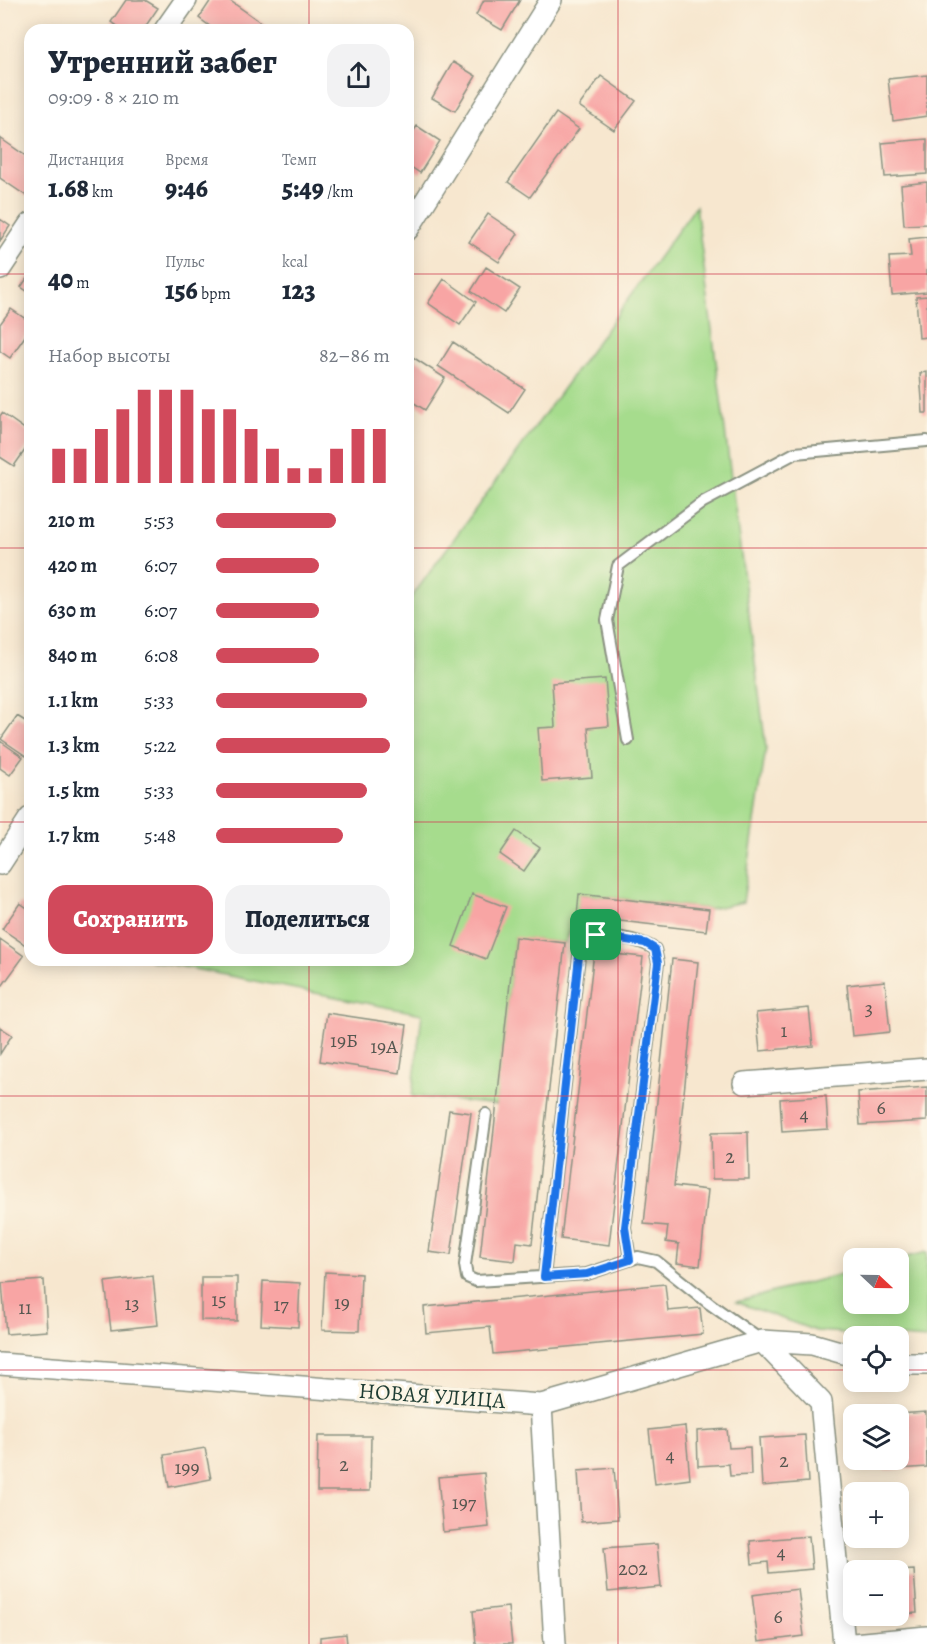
<!DOCTYPE html>
<html lang="ru">
<head>
<meta charset="utf-8">
<style>
  :root { --surface:#fff; --page:#f2f2f3; --text:#1f2937; --muted:#747a83; --accent:#d1495b }
  body { margin:0; font-family:Alegreya,serif; background:var(--page); color:var(--text); height:100vh; display:flex; flex-direction:column; font-size:22px; white-space:nowrap }
  * { box-sizing:border-box; margin:0 }
  p { font-size:20px; color:var(--muted) }
  .icon { flex:none; width:33px; height:33px; fill:none; stroke:currentColor; stroke-width:2; stroke-linecap:round; stroke-linejoin:round }
  .map { position:relative; flex:1; overflow:hidden }
  .side { position:absolute; left:24px; top:24px; width:390px; height:942px; display:flex; flex-direction:column; background:var(--surface); border-radius:18px; box-shadow:0 3px 15px #0003 }
  .side>* { flex:none }
  .needle { width:39px; rotate:112deg }
  .fabs { position:absolute; left:843px; top:1248px; display:grid; gap:12px }
  .fabs a { display:grid; place-items:center; width:66px; height:66px; border-radius:12px; background:var(--surface); box-shadow:0 3px 15px #0003; font-size:30px }
  .pin { position:absolute; display:grid; place-items:center; width:51px; height:51px; color:#fff; margin:-26px; border-radius:12px; box-shadow:0 3px 9px #0006 }
  .round { display:grid; place-items:center; flex:none; width:63px; height:63px; border-radius:18px; background:var(--page) }
  .head { display:flex; align-items:center; justify-content:space-between; height:102px; padding:0 24px }
  h1 { font-size:33px; font-weight:800; line-height:45px }
  .figures { display:grid; grid-template-columns:repeat(3,1fr); gap:9px; height:102px; padding:6px 24px }
  .figures div { display:grid; align-content:center }
  .figures b { font-size:26px; font-weight:800 }
  .figures small { font-size:16px; font-weight:400 }
  .figures p { font-size:16px }
  .chart { height:168px; padding:12px 24px }
  .chart p { display:flex; justify-content:space-between }
  .chart svg { width:100%; height:108px; margin-top:6px; stroke:var(--accent); stroke-width:6 }
  .cta { display:flex; gap:12px; margin-top:auto; padding:12px 24px }
  .cta a { flex:1; height:69px; border-radius:18px; background:var(--accent); color:#fff; font-size:24px; font-weight:800; line-height:69px; text-align:center }
  .cta a+a { background:var(--page); color:var(--text) }
  ul { padding:0 24px; list-style:none; font-size:20px }
  li { display:grid; grid-template-columns:96px 72px 1fr; align-items:center; height:45px }
  li i { height:15px; border-radius:8px; background:var(--accent) }
  .map>svg:first-child { display:block }
</style>
</head>
<body>
<div class="map">
<svg width="927" height="1644" viewBox="0 0 927 1644">
  <rect width="100%" height="100%" fill="#fcf5e5"/>
  <filter id="ink" filterUnits="userSpaceOnUse"><feTurbulence type="fractalNoise" baseFrequency=".0167" numOctaves="2"/><feDisplacementMap in="SourceGraphic" scale="12" xChannelSelector="R" yChannelSelector="G"/><feConvolveMatrix kernelMatrix="1 2 1 2 8 2 1 2 1" color-interpolation-filters="sRGB"/></filter>
  <filter id="wash" filterUnits="userSpaceOnUse"><feTurbulence type="fractalNoise" baseFrequency=".008" numOctaves="4" result="noise"/><feDisplacementMap in="SourceGraphic" scale="24" xChannelSelector="R" yChannelSelector="G"/><feGaussianBlur stdDeviation="1.35" result="paint"/><feColorMatrix in="noise" values="0 0 0 0 0 0 0 0 0 0 0 0 0 0 0 0 0 1.4 0 .05"/><feComposite in="paint" operator="in"/></filter>
  <g filter="url(#wash)">
    <rect width="100%" height="100%" fill="#f7e7cf"/>
    <!-- green -->
    <path fill="#a6dc8d" stroke="#628c60" stroke-width="1.5" d="M696 206 766 748 743 902 709 909 580 894 577 916 565 943 515 938 497 1105 412 1096 422 1014 149 960H408V602Z
      M927 1252V1339L816 1331 736 1302 853 1271 854 1304H898L899 1259Z"/>
    <g id="blocks">
      <!-- building -->
      <path fill="#f8a5a4" d="M126 0H145L158 8 143 30H122L111 22Z
        M211 0H229L272 30H215L199 18Z
        M484 0H520L502 30 476 15Z
        M453 62 476 76 455 111 432 98Z
        M927 75V116L893 121 888 79Z
        M601 76 636 101 614 130 579 106Z
        M556 113 579 129 530 197 508 182Z
        M417 126 440 141 420 173 408 165V139Z
        M0 138 30 159V194L28 197 0 178Z
        M927 139V174L885 177 882 143Z
        M927 182V224L904 225 901 185Z
        M488 214 518 234 499 262 469 242Z
        M0 219 10 226 0 241Z
        M927 237V292L892 295 889 257 911 256 909 239Z
        M486 267 520 289 504 313 471 291Z
        M30 274V293L21 287Z
        M444 279 476 302 460 325 428 303Z
        M927 296V337L919 338 916 297Z
        M11 309 30 322V329L10 358 0 351V324Z
        M453 342 525 389 509 413 438 366Z
        M408 354 445 378 425 410 408 399Z
        M927 372V413H923L920 373Z
        M2 413 30 433V443L14 466 0 457V416Z
        M605 679 609 726 588 728 592 777 542 781 538 728 555 727 552 683Z
        M17 716 30 724V751L26 756 1 739Z
        M0 741 23 757 10 775 0 768Z
        M516 831 540 848 524 871 500 854Z
        M472 894 506 907 486 959 453 946Z
        M579 894 709 909 706 931 577 916Z
        M20 903 30 910V948L2 929Z
        M515 937 565 943 532 1244 517 1242 515 1261 480 1257Z
        M0 939 24 956 0 989Z
        M594 952 643 957 609 1245 561 1239Z
        M672 959 698 962 674 1186 708 1190 700 1266 677 1263 679 1244 666 1242 668 1226 644 1224Z
        M885 981 890 1032 852 1036 847 985Z
        M809 1008 813 1046 760 1051 756 1013Z
        M327 1013 407 1025 400 1073 320 1061Z
        M0 1027 12 1035 0 1054Z
        M927 1087V1121L860 1125 858 1092Z
        M826 1096 828 1129 782 1132 780 1099Z
        M449 1110 471 1113 451 1255 429 1252Z
        M748 1132 749 1179H712L711 1133Z
        M325 1272 361 1274 359 1331 322 1330Z
        M153 1276 158 1325 111 1330 105 1282Z
        M201 1277H237V1321L201 1320Z
        M44 1280 47 1331 6 1334 2 1283Z
        M263 1281 300 1283 298 1327 261 1325Z
        M665 1284 668 1311 700 1308 703 1334 493 1354 490 1327 426 1333 424 1307Z
        M926 1412 927 1467 884 1470 883 1460H898V1414Z
        M685 1426 690 1479 655 1484 649 1430Z
        M727 1429 729 1448 750 1447 751 1475 730 1476 729 1464 698 1466 697 1431Z
        M805 1435 808 1482 762 1486 759 1438Z
        M318 1436H371L370 1491H317Z
        M205 1448 211 1479 169 1487 164 1455Z
        M614 1468 618 1519 581 1522 578 1471Z
        M484 1473 489 1527 443 1532 438 1477Z
        M809 1536 812 1569 769 1573 768 1562 752 1564 750 1541Z
        M657 1544 661 1587 608 1592 604 1548Z
        M914 1570 917 1613 898 1614V1571Z
        M798 1589 804 1636 758 1642 752 1595Z
        M508 1607 512 1644H476L473 1611Z
        M346 1634 347 1644H320V1637Z"/>
    </g>
  </g>
  <g filter="url(#ink)">
    <use href="#blocks" fill-opacity="0" stroke="#8b9282" stroke-width="1.5"/>
    <g fill="none" stroke-linecap="round" stroke-linejoin="round">
      <!-- service casing -->
      <g stroke="#8b9282" stroke-width="14">
        <path id="service" d="M628 740 607 620 618 566 703 502 795 453 927 441
          M486 1114 465 1265 467 1277 476 1281 587 1274 638 1257 656 1261 710 1304 762 1341
          M544 1277 580 947 584 939C603 932 639 939 655 949L658 963 625 1227 630 1260"/>
      </g>
      <!-- minor casing -->
      <g stroke="#8b9282" stroke-width="24">
        <path id="minor" d="M165 30 186 0
          M408 229 551 0
          M0 269 30 224
          M0 864 30 818
          M744 1083 927 1069
          M762 1341 821 1402 844 1644
          M0 1364 541 1405 762 1341 812 1344 854 1356
          M898 1364H927
          M541 1405 555 1644
          M853 1644 927 1637"/>
      </g>
      <!-- service -->
      <use href="#service" stroke="#fff" stroke-width="10"/>
      <!-- minor -->
      <use href="#minor" stroke="#fff" stroke-width="21"/>
    </g>
  </g>
  <g fill="none" stroke-linecap="round" stroke-linejoin="round" filter="url(#ink)">
    <!-- route casing -->
    <g stroke="#fff" stroke-width="12">
      <path id="route" d="M596 935 645 943 655 949 658 963 625 1227 630 1260 587 1274 544 1277 580 947 584 939Z"/>
    </g>
    <!-- route -->
    <use href="#route" stroke="#1a73e8" stroke-width="8"/>
  </g>
  <!-- grid -->
  <path fill="none" stroke="#d1495b" stroke-width="1.5" stroke-opacity="0.55" d="M309 0V30M618 0V1644M0 274H30M408 274H927M0 548H30M408 548H927M0 822H30M408 822H927M309 960V1644M0 1096H927M0 1370H854M898 1370H927"/>
  <g text-anchor="middle" dominant-baseline="central" stroke-width="6" stroke-linejoin="round" paint-order="stroke">
    <!-- number labels -->
    <g font-size="20" fill="#555750">
      <text x="869" y="1008">3</text>
      <text x="784" y="1030">1</text>
      <text x="344" y="1040">19Б</text>
      <text x="384" y="1046">19А</text>
      <text x="881" y="1107">6</text>
      <text x="804" y="1114">4</text>
      <text x="730" y="1156">2</text>
      <text x="219" y="1299">15</text>
      <text x="342" y="1302">19</text>
      <text x="132" y="1303">13</text>
      <text x="281" y="1304">17</text>
      <text x="25" y="1307">11</text>
      <text x="670" y="1455">4</text>
      <text x="784" y="1460">2</text>
      <text x="344" y="1464">2</text>
      <text x="187" y="1467">199</text>
      <text x="464" y="1502">197</text>
      <text x="781" y="1552">4</text>
      <text x="633" y="1568">202</text>
      <text x="778" y="1616">6</text>
    </g>
    <!-- street labels -->
    <g font-size="22" fill="#1f3d34" stroke="#fcf5e5">
      <text transform="translate(432 1396) rotate(4)">НОВАЯ УЛИЦА</text>
    </g>
  </g>
</svg>
<div class="fabs">
<a><svg class="needle" viewBox="-14 -14 28 28"><path d="M0-13l5 13h-10z" fill="#e53935"/><path d="M0 13l5-13h-10z" fill="#747a83"/></svg></a>
<a><svg class="icon" aria-label="locate" viewBox="0 0 24 24"><circle cx="12" cy="12" r="6"/><path d="M12 2v4M12 18v4M2 12h4M18 12h4"/></svg></a>
<a><svg class="icon" aria-label="layers" viewBox="0 0 24 24"><path d="M12 4l9 5-9 5-9-5zM3 14l9 5 9-5"/></svg></a>
<a>+</a>
<a>−</a>
</div>
<div class="pin" style="left:596px;top:935px;background:#1e9e55"><svg class="icon" aria-label="arrive" viewBox="0 0 24 24"><path d="M6 21V4h12l-3 4 3 4H6"/></svg></div>
<section class="side">
<div class="head"><div><h1>Утренний забег</h1><p>09:09 · 8 × 210 m</p></div><a class="round"><svg class="icon" aria-label="share" viewBox="0 0 24 24"><path d="M12 15V3M7 8l5-5 5 5M5 13v7h14v-7"/></svg></a></div>
<div class="figures">
<div><p>Дистанция</p><b>1.68<small> km</small></b></div>
<div><p>Время</p><b>9:46</b></div>
<div><p>Темп</p><b>5:49<small> /km</small></b></div>
</div>
<div class="figures">
<div><b>40<small> m</small></b></div>
<div><p>Пульс</p><b>156<small> bpm</small></b></div>
<div><p>kcal</p><b>123</b></div>
</div>
<div class="chart"><p><span>Набор высоты</span>82–86 m</p>
<svg viewBox="0 0 160 44" preserveAspectRatio="none"><path d="M5 44V30M15 44V30M25 44V22M35 44V14M45 44V6M55 44V6M65 44V6M75 44V14M85 44V14M95 44V22M105 44V30M115 44V38M125 44V38M135 44V30M145 44V22M155 44V22"/></svg>
</div>
<ul>
<li><b>210 m</b>5:53<i style="width:69%"></i></li>
<li><b>420 m</b>6:07<i style="width:59%"></i></li>
<li><b>630 m</b>6:07<i style="width:59%"></i></li>
<li><b>840 m</b>6:08<i style="width:59%"></i></li>
<li><b>1.1 km</b>5:33<i style="width:87%"></i></li>
<li><b>1.3 km</b>5:22<i style="width:100%"></i></li>
<li><b>1.5 km</b>5:33<i style="width:87%"></i></li>
<li><b>1.7 km</b>5:48<i style="width:73%"></i></li>
</ul>
<div class="cta"><a>Сохранить</a><a>Поделиться</a></div>
</section>
</div>
</body>
</html>
